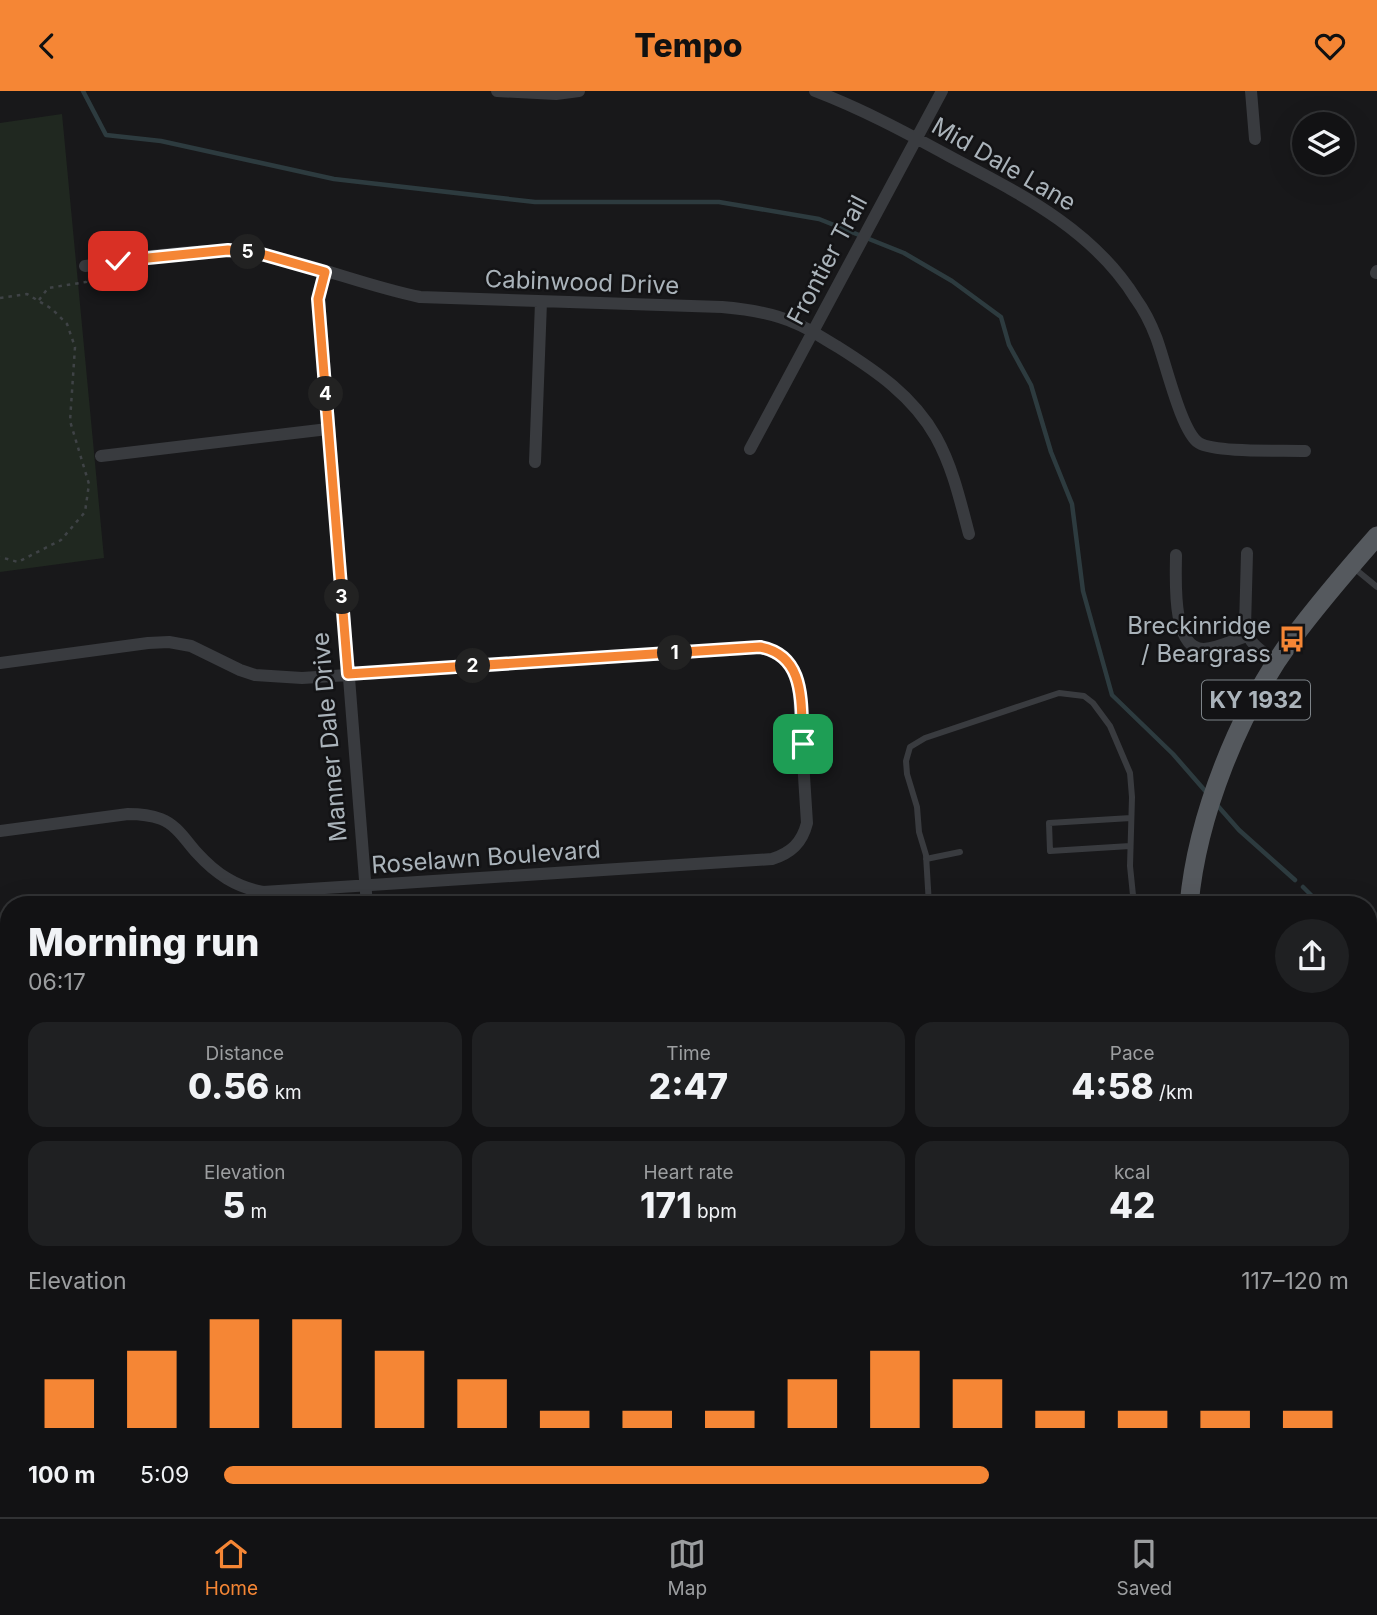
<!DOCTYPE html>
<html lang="en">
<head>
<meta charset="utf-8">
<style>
  :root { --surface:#121214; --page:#1f2022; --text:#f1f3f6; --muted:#9c9ea0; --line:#313234; --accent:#f58635 }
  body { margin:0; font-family:Inter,sans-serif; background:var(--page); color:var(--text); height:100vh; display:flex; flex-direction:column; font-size:26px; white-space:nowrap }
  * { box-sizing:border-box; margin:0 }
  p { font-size:23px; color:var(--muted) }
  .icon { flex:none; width:38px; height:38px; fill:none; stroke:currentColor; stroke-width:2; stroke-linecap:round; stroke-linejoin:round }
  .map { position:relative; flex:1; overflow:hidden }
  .details { position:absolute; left:0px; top:805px; width:1377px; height:621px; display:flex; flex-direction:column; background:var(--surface); border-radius:28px 28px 0 0; box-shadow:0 7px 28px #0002,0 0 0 2px var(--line) }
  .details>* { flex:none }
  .controls { position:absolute; left:1292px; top:21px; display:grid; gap:14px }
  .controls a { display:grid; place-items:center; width:63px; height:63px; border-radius:50%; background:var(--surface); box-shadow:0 7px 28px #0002,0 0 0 2px var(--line); font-size:35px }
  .pin { position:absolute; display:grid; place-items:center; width:60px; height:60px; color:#fff; margin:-30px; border-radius:14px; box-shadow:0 4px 10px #0006 }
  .km { position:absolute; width:35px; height:35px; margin:-18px; border-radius:50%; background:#222; color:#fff; font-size:19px; line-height:35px; text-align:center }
  .round { display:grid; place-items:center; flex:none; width:74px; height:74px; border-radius:37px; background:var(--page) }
  .headline { display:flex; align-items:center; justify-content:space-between; height:119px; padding:0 28px }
  h1 { font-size:38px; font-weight:800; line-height:52px }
  .metrics { display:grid; grid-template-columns:repeat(3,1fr); gap:10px; height:119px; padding:7px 28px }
  .metrics div { display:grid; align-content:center; border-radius:18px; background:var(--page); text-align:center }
  .metrics b { font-size:35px; font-weight:800 }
  .metrics small { font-size:19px; font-weight:400 }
  .metrics p { font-size:19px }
  .chart { height:196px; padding:14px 28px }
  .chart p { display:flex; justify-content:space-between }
  .chart svg { width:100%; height:126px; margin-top:7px; stroke:var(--accent); stroke-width:6 }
  ul { padding:0 28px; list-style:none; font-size:23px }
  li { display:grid; grid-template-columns:112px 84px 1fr; align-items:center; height:52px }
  li i { height:18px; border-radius:9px; background:var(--accent) }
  header { display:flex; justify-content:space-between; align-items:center; height:91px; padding:0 28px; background:var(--accent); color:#111; font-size:32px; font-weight:800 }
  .menu { display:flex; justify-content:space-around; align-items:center; height:98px; border-top:2px solid var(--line); background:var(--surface); font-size:19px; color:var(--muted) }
  .menu a { display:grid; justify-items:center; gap:4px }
  .menu .current { color:var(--accent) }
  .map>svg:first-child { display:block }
</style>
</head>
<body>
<header><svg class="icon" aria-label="back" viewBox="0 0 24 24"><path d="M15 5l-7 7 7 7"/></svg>Tempo<svg class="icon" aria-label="heart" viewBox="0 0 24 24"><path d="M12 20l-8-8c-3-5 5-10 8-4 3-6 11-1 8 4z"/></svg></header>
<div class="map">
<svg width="1377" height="1426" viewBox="0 0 1377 1426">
  <rect width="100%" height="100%" fill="#18181a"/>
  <!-- green -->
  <path fill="#202820" d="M62 23 104 467 0 481V32Z
    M1368 882 1377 890V1128L1369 1129Z"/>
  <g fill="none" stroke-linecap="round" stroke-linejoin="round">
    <!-- stream -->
    <path stroke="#2d3b3f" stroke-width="4.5" d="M83 0 106 44 161 50 334 88 535 111H719L819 128 904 162 952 190 1001 226 1009 254 1031 294 1051 361 1072 413 1083 500 1112 604 1173 663 1207 702
      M1217 714 1239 739 1295 789
      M1303 796 1321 814
      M1368 899 1377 908"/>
    <!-- path -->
    <path stroke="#3f4346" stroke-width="2.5" stroke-dasharray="3.5 5" stroke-linecap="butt" d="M0 207 27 203 52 218 67 233 75 256 70 330 89 393 85 421 61 449 18 471 0 466
      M39 209 48 197 86 191 87 188"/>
    <!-- lane -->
    <path stroke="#393b3f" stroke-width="6" d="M1354 477 1377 496
      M1130 755 1050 760 1049 732 1131 727
      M926 768 960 761
      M929 814 926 764 919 741 917 716 907 683 906 670 910 656 925 647 1059 602 1084 605 1093 612 1110 635 1130 682 1132 706 1130 775 1134 814"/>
    <!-- street -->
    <path stroke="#393b3f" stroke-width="12" d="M497 0 556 3 579 0
      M815 0C862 18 905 41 949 65 1019 102 1093 138 1136 208 1144 219 1151 233 1156 246 1165 269 1181 341 1199 352 1216 362 1283 359 1305 360
      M1251 0 1255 48
      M85 175C135 167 211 154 260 163 314 173 366 195 420 206L722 216C746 218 773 222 795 232 810 238 824 248 838 256 876 280 913 305 936 346 953 377 960 409 969 443
      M325 181 319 208 367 814
      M1376 182 1377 180
      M750 358 942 0
      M101 365 328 338
      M535 371 541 211
      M1247 462 1245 536C1249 554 1263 561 1277 571
      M1176 464C1176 485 1171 559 1204 558 1218 557 1234 549 1247 545
      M0 572 148 552 169 551 191 555 240 579 255 584 302 587 760 557C781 560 792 571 798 591L807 732C802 752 791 762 772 768L263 801C236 796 216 783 197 762 186 750 177 734 161 728 150 724 139 723 128 723L0 740
      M0 955 9 959
      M1368 1254H1377
      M0 1391H9
      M653 1418 664 1426
      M1094 1418 1095 1426
      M1268 1418 1269 1426
      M902 1426 903 1418"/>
    <!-- secondary -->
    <path stroke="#474b4f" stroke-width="18" d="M0 1206 9 1205
      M418 1418 419 1426"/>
    <!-- primary -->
    <path stroke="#55595e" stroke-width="19" d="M1189 814C1197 725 1239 620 1292 548 1318 513 1348 478 1377 445
      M1223 1418 1224 1426"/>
  </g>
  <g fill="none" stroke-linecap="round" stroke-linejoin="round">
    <!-- route casing -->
    <g stroke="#fff" stroke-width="14">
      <path id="route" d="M118 170 228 159 258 162 325 181 318 208 348 583 760 556C808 565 800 616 803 653"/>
    </g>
    <!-- route -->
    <use href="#route" stroke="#f58635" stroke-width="9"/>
  </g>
  <!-- icons -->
  <defs>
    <g id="bus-bare" transform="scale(2.1)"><path d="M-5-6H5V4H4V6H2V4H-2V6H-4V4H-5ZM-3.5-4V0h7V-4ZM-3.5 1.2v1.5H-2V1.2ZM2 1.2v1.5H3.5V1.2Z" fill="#f58635" stroke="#131315" stroke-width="2.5" paint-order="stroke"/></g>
  </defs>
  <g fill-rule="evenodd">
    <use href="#bus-bare" x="1292" y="548"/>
  </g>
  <g text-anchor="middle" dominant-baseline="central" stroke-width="5" stroke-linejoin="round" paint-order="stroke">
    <!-- shield labels -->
    <rect fill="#131315" stroke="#7d8388" stroke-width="2" x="1202" y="589.5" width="108" height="39" rx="5"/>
    <g font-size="23" font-weight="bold" fill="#aab3ba">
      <text x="1256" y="609">KY 1932</text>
    </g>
    <!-- street labels -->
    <g font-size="24" fill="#aab3ba" stroke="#131315">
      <text transform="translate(1004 73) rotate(30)">Mid Dale Lane</text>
      <text transform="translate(827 169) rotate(-62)">Frontier Trail</text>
      <text transform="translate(582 191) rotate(2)">Cabinwood Drive</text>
      <text transform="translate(329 646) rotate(-95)">Manner Dale Drive</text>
      <text transform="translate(486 766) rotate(-4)">Roselawn Boulevard</text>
    </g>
    <!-- poi labels -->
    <g font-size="24" fill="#aab3ba" stroke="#131315" text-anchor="end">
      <text x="1271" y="534">Breckinridge<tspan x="1271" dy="28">/ Beargrass</tspan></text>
    </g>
  </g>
</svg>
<div class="controls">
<a><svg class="icon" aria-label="layers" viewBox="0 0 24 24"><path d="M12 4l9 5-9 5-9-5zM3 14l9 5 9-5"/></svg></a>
</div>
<div class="pin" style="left:803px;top:653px;background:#1e9e55"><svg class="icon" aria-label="arrive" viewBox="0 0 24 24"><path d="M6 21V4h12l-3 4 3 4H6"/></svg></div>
<div class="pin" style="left:118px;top:170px;background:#d93025"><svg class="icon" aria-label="check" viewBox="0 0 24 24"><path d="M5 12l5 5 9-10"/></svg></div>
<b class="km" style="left:675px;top:562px">1</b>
<b class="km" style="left:473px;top:575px">2</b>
<b class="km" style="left:342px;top:506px">3</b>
<b class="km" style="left:326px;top:303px">4</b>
<b class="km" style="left:248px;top:161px">5</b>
<section class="details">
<div class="headline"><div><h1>Morning run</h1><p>06:17</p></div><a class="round"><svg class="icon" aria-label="share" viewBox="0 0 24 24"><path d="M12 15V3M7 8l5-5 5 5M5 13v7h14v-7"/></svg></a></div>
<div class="metrics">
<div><p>Distance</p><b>0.56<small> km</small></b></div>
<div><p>Time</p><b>2:47</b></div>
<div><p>Pace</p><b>4:58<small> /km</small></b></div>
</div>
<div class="metrics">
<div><p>Elevation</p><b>5<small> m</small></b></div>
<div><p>Heart rate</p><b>171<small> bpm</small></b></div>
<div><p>kcal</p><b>42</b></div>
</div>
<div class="chart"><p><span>Elevation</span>117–120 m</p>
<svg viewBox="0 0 160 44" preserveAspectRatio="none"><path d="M5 44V27M15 44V17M25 44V6M35 44V6M45 44V17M55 44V27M65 44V38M75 44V38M85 44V38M95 44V27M105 44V17M115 44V27M125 44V38M135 44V38M145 44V38M155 44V38"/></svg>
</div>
<ul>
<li><b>100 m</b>5:09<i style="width:68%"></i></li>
</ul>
</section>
</div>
<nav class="menu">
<a class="current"><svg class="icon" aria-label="home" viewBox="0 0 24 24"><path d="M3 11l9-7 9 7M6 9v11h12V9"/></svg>Home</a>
<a><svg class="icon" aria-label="map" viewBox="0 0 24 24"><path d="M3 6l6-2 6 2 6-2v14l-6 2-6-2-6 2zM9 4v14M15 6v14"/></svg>Map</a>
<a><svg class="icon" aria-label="saved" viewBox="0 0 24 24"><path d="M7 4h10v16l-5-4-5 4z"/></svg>Saved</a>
</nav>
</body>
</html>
